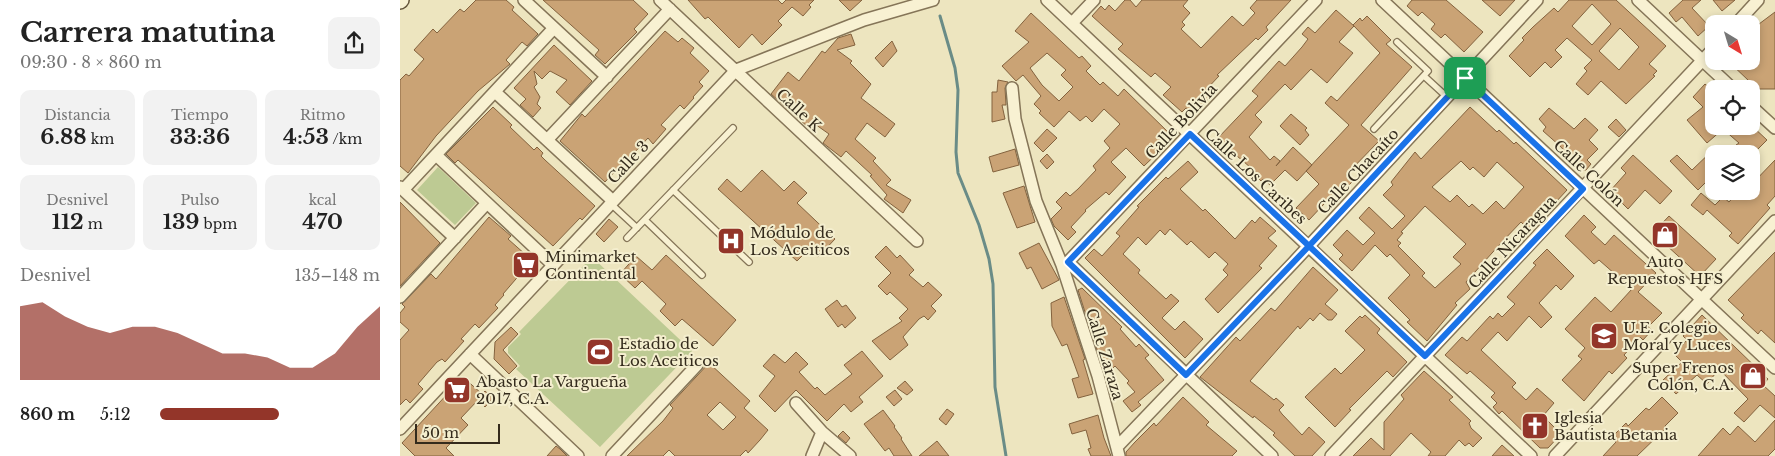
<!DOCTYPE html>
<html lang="es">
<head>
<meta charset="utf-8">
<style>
  :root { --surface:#fff; --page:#f2f2f2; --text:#222; --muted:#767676; --accent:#933529 }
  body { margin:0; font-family:"Libre Baskerville",serif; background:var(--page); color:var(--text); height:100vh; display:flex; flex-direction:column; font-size:19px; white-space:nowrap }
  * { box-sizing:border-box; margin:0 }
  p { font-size:16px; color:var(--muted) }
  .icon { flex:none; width:28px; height:28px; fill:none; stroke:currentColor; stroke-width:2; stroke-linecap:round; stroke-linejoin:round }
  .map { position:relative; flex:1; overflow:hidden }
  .panel { display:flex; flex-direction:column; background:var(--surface); width:400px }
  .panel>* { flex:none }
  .needle { width:32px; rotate:142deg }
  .controls { position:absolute; left:1305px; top:15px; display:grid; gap:10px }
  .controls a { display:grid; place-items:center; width:55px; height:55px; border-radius:10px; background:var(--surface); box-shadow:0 2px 8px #0003; font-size:25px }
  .scale { position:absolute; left:15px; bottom:12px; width:85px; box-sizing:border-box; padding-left:5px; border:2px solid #342b1c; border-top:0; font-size:14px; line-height:18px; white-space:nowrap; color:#342b1c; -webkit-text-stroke:4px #f4eece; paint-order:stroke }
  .pin { position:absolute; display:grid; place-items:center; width:42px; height:42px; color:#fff; margin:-21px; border-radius:10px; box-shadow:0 2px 8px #0006 }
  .round { display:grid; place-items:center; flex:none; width:52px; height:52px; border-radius:10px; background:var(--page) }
  .summary { display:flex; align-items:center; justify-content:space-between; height:85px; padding:0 20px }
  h1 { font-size:28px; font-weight:800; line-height:38px }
  .metrics { display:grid; grid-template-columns:repeat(3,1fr); gap:8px; height:85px; padding:5px 20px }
  .metrics div { display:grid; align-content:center; border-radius:10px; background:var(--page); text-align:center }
  .metrics b { font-size:21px; font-weight:800 }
  .metrics small { font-size:14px; font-weight:400 }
  .metrics p { font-size:14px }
  .chart { height:140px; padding:10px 20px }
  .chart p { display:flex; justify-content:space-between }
  .chart svg { width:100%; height:90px; margin-top:5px; fill:var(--accent); opacity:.7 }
  ul { padding:0 20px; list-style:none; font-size:16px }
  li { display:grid; grid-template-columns:80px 60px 1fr; align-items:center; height:38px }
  li i { height:12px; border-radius:6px; background:var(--accent) }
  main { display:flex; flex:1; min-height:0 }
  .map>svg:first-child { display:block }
</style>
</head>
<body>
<main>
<section class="panel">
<div class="summary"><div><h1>Carrera matutina</h1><p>09:30 · 8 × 860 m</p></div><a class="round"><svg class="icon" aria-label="share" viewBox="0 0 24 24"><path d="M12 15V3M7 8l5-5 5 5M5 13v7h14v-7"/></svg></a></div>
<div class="metrics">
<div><p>Distancia</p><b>6.88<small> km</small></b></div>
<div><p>Tiempo</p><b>33:36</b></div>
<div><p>Ritmo</p><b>4:53<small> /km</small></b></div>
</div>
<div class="metrics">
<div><p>Desnivel</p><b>112<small> m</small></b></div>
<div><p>Pulso</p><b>139<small> bpm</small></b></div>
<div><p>kcal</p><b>470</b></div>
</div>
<div class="chart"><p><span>Desnivel</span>135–148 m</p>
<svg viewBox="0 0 160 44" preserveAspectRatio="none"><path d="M0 44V8L10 6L20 13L30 18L40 21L50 18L60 18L70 21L80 26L90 31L100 31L110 33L120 38L130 38L140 31L150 18L160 8V44z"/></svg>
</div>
<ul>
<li><b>860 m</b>5:12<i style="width:54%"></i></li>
</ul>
</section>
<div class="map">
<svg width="1375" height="456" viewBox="0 0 1375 456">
  <rect width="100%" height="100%" fill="#ede5bf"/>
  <!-- green -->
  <path fill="#bdca93" d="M38 167 76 203 55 225 17 190Z
    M192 257 292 351 200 447 116 369 120 366 108 353V347L121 334 119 332Z"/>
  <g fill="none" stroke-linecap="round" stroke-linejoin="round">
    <!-- stream -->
    <path stroke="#6a8c87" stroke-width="3" d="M540 16 555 68 558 90 556 152 558 173 579 225 589 259 593 284 595 387 606 456"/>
  </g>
  <!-- building -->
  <path fill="#caa375" stroke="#83623e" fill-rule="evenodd" d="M76 0H106L114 7 112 10 138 34 127 46 122 42 106 60 110 64 78 91 36 136 8 173 0 166V80L6 74 9 76 24 59 14 50 33 29 37 33 60 9 64 12Z
    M143 0H233L248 14 234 29 237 32 205 64 195 55 199 50Z
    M288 0H378L382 4 386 0H414L409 5 411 7 403 16 392 7 378 21 382 25 362 45 352 34 339 48 308 17 305 19Z
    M439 0H462L450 11Z
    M725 0H730L736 7 742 0H788L783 6 790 13 782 22 785 25 781 29 801 48 832 16 843 26 855 13 850 8 857 0H891L866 27 868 30 858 40 856 38 817 75 819 76 803 93 809 98 794 115 786 108 782 112 763 95 771 87 755 73 751 77 718 49 723 44 692 16 701 6 705 10 709 5 715 11Z
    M1012 0H1046L1083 32 1064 52 1045 34 1041 38 1031 29 1035 24 1022 12 1018 16 1007 6Z
    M1082 0H1115L1100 16Z
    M1169 0H1216L1266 46 1249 64 1257 71 1253 75 1255 76 1226 104 1201 81 1188 95 1176 84 1187 71 1184 68 1192 60 1167 38 1155 50 1162 57 1151 68 1145 62 1130 77 1109 56 1124 40 1122 38 1133 27 1154 8 1158 12ZM1192 4 1211 24 1192 45 1172 26ZM1220 28 1239 47 1219 70 1199 51Z
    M1283 0H1301L1292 8 1309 26 1298 36 1282 17 1276 22 1269 13Z
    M1313 0H1335L1322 11Z
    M936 10 954 26 939 42 953 53 927 83 911 69 891 90 885 84 855 115 862 122 849 137 870 160 874 156 880 161 876 166 893 147 912 165 897 181 885 170 870 185 863 179 861 181 855 175 857 173 817 139 858 96 852 91 879 61 885 66 902 47 908 39 902 34 908 27 915 33Z
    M1375 12V89H1342L1349 81 1328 61H1351V30Z
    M631 13 679 58 682 56 691 66 686 71 700 85 703 82 718 96 724 89 768 132 762 139 767 144 744 166 726 148 711 162 726 177 709 195 706 192 685 210 686 211 671 227 676 232 668 240 654 226 651 219 662 208 656 202 666 192 670 196 678 189 696 170 693 166 710 148 704 141 720 124 704 109 692 122 686 116 680 121 669 111 654 127 639 113 641 111 634 104 641 96 623 75 616 81 602 66 629 42 615 31ZM647 53 666 70 661 75 673 87 659 101 642 85 630 68Z
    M967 16 991 40 986 44 1012 67 961 125 979 141 946 175 953 181 943 191 939 188 909 220 896 208 919 184 906 171 949 125 925 103 931 96 937 101 980 53 953 25 960 18 962 21Z
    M265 31 278 42 282 38 294 48 290 53 309 71 299 82 303 86 293 97 294 98 284 109 280 105 261 125 266 129 253 144 248 138 234 153 238 157 224 173 218 168 205 182 160 141 182 114 185 117Z
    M451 34 455 45 437 50 452 61 450 63 471 84 461 98 495 124 485 137 467 123 455 139 476 158 473 161 491 180 486 185 511 200 503 213 484 199 487 195 470 176 472 175 446 151 441 157 423 143 429 134 412 122 408 127 371 94 388 72 399 81 422 51 425 53 438 38Z
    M492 41 497 51 483 67 475 58Z
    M154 45 192 81 170 105 156 92 167 80 150 71 142 79 134 71 137 84 134 87 140 97 137 104 141 108 133 117 120 105 126 99 114 88Z
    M598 80 608 82 605 88 606 105H602L605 119 592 122V92H597Z
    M1305 84 1314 92V126H1352L1367 140 1353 154H1345L1336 145 1339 143 1323 129 1307 143 1287 120 1303 107 1293 97Z
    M93 107 112 125 110 127 134 150 137 147 143 153 141 156 145 160 195 206 182 220 180 218 153 246 58 160 55 163 46 154Z
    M1070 107 1097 132 1099 130 1114 144 1116 142 1167 190 1155 203 1149 198 1136 212 1140 216 1128 229 1121 222 1101 243 1066 282 1070 289 1055 303 1057 305 1027 341 1007 322 1010 320 988 298 1010 275 990 254 987 257 975 245 952 271 939 259 943 255 933 245 947 230 963 245 975 233 959 218 969 207 992 229 1005 216 983 195 993 185 991 182 1015 152 1021 159ZM1061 161 1070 170 1073 167 1084 177 1097 162 1124 187 1104 209 1096 201 1083 214 1072 204 1069 207 1057 195 1050 202 1032 187ZM1025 206 1066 244 1053 257 1061 264 1035 288 1022 276 1025 273 998 246 1001 243 997 240 1003 233 1001 232Z
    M1149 108 1174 129 1185 118 1198 130 1189 140 1198 149 1187 160 1191 164 1186 170H1179L1169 160 1171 158 1160 146 1143 131 1146 127 1139 119Z
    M891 114 907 128 905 130 909 135 900 145 880 126Z
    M1216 119 1226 130 1219 137 1208 127Z
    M647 129 657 138 643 152 634 143Z
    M615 149 619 165 593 172 589 157Z
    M1314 149V174L1298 190 1270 161 1277 155 1292 170Z
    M647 154 654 162 647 169 640 161Z
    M1233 155 1272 191 1260 204 1245 190 1228 209 1210 191 1226 173 1221 168Z
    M1375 160V196L1367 205 1370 208 1338 244 1329 236 1332 233 1307 210 1303 215 1291 205 1301 193 1315 205 1323 197 1329 202 1339 191H1351V185Z
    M788 161 798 172 780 189 803 211 805 209 835 239 852 220 855 223 860 217 876 231 868 238 877 246 859 266 862 268 818 313 805 299 828 275 823 270 828 264 815 252 809 258 791 241 787 245 770 229 765 235 760 230 746 245 738 237 723 254 740 270 738 273 766 299 771 294 779 301 762 318 775 330 784 321 803 339 785 358 685 258 694 249 702 256 720 236 716 233 739 207 737 206 766 177 768 179Z
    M362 170 384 191 394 181 407 193 397 203 435 239 418 257 409 249 397 261 318 189 327 179 341 192Z
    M624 186 635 222 617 228 603 193Z
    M0 202 40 243 0 286Z
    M1184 215 1196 227 1191 232 1205 245 1214 235 1256 273 1238 292 1262 313 1248 327 1252 330 1243 340 1240 337 1224 355 1227 358 1212 374 1209 371 1184 401 1162 380 1182 359 1178 356 1185 348 1165 329 1195 297 1211 312 1232 289 1199 260 1194 264 1165 236Z
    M1269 216 1316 259 1300 276 1253 233Z
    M89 217 111 236 108 239 135 263 124 274 122 272 103 294 104 295 95 305 98 308 79 328 75 324 61 339 64 341 45 362 42 359 37 362 18 384 23 389 10 403 6 399 0 405V340L9 330 0 322V313L5 307 2 304 31 274 36 279Z
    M209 219 218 227 204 242 196 234Z
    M639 243 659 280 642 289 631 267 627 269 619 253Z
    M486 246 497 258 500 255 514 270 509 275 523 287 528 282 542 295 531 306 536 311 528 320 524 316 519 319 503 337 508 345 490 360 472 341 502 321 499 318 508 309 490 292 487 295 478 286 491 273 475 257Z
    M1147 249 1174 276 1161 290 1156 285 1139 303 1152 317 1141 328 1129 316 1107 341 1098 332 1081 350 1116 383 1112 387 1126 400 1137 388 1154 403 1143 416 1161 434 1148 448H1140L1102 411 1099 414 1093 407 1097 403 1091 397 1095 393 1070 371 1067 374 1045 355 1062 337 1067 341 1090 316 1093 319 1098 313 1102 317 1115 304 1107 297 1136 265 1133 263Z
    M1375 252V343L1361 330 1358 334 1341 318 1344 315 1328 300Z
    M266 255 336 320 313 346 282 319 275 326 260 311 266 304 242 281 235 288 220 274 236 256 252 270Z
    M913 267 938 290 925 304 937 314 932 320H928L920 313 913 321 910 318 900 329 898 326 850 381 874 400 876 398 884 405 879 410 882 414 902 435 909 427 925 442 912 456H895L873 435 875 433 854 416 853 418 800 377 836 337 840 341 871 308 875 311Z
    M682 288 722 327 720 329 736 347 739 344 749 355 745 358 764 380 738 402 741 405 732 412 723 401 735 392 727 383 729 381 715 366 713 368 698 353 678 290Z
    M664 297 685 359 683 360 693 394 678 398 672 379 679 377 667 344 662 346 652 326 651 303Z
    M437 300 442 307 446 305 456 318 445 328 442 324 438 327 425 309Z
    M965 315 980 329 977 333 1007 362 993 377 987 371 949 409 951 410 935 427 905 397 935 368 941 374 965 350 945 331 960 316 962 318Z
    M1302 315 1368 379 1363 385 1375 396V418L1360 405 1344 422 1334 413 1348 399 1319 369 1307 384 1297 375 1276 394 1263 380 1282 362 1274 354 1287 340 1283 336Z
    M111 327 118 334 103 350 117 366 109 374 94 359 95 342Z
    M462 351 483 376 459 397 463 402 451 412 444 404 427 421 396 390 375 412 359 396 375 376 363 366 374 354 385 363 396 352 408 364 399 372 415 389 417 387 425 395 452 374 444 365Z
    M309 363 350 401 344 408 368 430 360 440 348 453 346 450 340 456H275L269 450 263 456H227L263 421 273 408 270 405ZM320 402 336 417 323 430 307 415Z
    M1024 371 1053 397 1049 400 1071 421 1069 423 1071 428 1082 438 1073 447 1069 443 1065 446 1059 440 1045 456H1028L1031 452 1011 433 990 456H953L971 438 984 450V422L1004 399 1001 395Z
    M63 377 82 394 85 391 93 398 85 407 78 400 61 418 68 425 46 448 54 456H15L2 443Z
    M505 381 513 390 507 395 497 388Z
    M495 390 502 399 494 406 486 397Z
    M783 397 809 422 806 425 837 451 832 456H726V452L735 442 754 423 756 426Z
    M1262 397 1278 413 1265 426 1266 428 1237 456H1203L1216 442 1211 438 1226 423 1228 426 1246 408 1249 410Z
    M547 409 554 414 546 425 539 419Z
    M483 410 495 426 494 427 502 438 501 439 512 456H494L489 448 485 451 464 424Z
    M698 415 704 438 711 456H691L688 449 691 448 686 430 672 434 669 424Z
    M1375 420V449L1368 456H1298L1323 428 1330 435 1338 426 1355 442Z
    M443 431 450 438 446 443 438 436Z
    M537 441 549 456H519Z
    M1102 445 1114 456H1092Z
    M156 446 160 449 167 456H147Z"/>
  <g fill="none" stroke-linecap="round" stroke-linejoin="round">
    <!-- lane casing -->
    <g stroke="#857558" stroke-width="8">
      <path id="lane" d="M1024 76 1047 97
        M974 129 1028 71 997 42
        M273 190 349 262
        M211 204 237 228
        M245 220 302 275
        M227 238 333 128"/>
    </g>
    <!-- street casing -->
    <g stroke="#857558" stroke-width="14">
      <path id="street" d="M124 0 207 77
        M260 0 517 241
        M647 0 1131 456
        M982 0 1375 368
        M1238 0 1333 89
        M672 23 694 0
        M1336 24 1358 0
        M612 88 615 119 636 201 662 265 698 376 719 456
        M95 92 213 201
        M1351 106 1375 128
        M147 140 270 9
        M36 155 153 265
        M0 187 55 238
        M3 190 154 28
        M668 262 872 456
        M662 265 668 262 916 0
        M0 297 87 203
        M70 354 178 456
        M396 403 422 432 450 456
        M0 429 336 70 464 20 533 0
        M717 447 893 263 1137 0
        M212 456 297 365
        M412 456 422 432
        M931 456 1314 48
        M1155 456 1375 221"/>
    </g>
    <!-- secondary casing -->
    <g stroke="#66563b" stroke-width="18">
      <path id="secondary" d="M0 1 1 0"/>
    </g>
    <!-- lane -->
    <use href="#lane" stroke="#f8f1d2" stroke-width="5.5"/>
    <!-- street -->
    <use href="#street" stroke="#f8f1d2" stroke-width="11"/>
    <!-- secondary -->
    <use href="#secondary" stroke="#f8f1d2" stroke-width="15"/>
  </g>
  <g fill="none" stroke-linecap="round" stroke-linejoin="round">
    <!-- route casing -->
    <g stroke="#fff" stroke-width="10">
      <path id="route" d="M1065 78 909 246 790 134 668 262 786 375 909 246 1025 356 1183 189 1065 78"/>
    </g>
    <!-- route -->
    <use href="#route" stroke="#1a73e8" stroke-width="6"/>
  </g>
  <!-- icons -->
  <defs>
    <g id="shop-square" transform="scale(1.4375)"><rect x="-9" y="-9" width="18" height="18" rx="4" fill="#933529" stroke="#f4eece"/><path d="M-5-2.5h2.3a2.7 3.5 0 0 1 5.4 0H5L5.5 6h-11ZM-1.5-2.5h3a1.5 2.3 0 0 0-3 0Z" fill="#fff"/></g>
    <g id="hospital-square" transform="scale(1.4375)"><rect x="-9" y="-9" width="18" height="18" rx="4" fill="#933529" stroke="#f4eece"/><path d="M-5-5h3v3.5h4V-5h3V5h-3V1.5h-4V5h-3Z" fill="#fff"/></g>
    <g id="supermarket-square" transform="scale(1.4375)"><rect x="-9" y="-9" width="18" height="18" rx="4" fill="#933529" stroke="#f4eece"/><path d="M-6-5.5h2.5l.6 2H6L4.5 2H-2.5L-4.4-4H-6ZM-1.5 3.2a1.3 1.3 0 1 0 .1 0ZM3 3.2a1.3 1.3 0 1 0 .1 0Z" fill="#fff"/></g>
    <g id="school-square" transform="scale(1.4375)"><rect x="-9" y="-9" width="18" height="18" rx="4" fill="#933529" stroke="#f4eece"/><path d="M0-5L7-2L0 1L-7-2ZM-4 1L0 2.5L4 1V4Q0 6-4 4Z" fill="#fff"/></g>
    <g id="stadium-square" transform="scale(1.4375)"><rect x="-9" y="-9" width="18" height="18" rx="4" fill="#933529" stroke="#f4eece"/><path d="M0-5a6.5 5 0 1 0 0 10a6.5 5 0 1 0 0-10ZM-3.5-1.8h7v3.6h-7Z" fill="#fff"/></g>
    <g id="church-square" transform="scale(1.4375)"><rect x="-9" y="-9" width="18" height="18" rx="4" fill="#933529" stroke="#f4eece"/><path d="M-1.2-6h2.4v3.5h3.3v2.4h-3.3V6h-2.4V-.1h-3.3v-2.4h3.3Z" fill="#fff"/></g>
  </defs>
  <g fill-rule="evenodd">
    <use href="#shop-square" x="1265" y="235"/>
    <use href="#hospital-square" x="331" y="241"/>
    <use href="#supermarket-square" x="126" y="265"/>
    <use href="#school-square" x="1204" y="336"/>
    <use href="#stadium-square" x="200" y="352"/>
    <use href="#shop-square" x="1353" y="376"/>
    <use href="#supermarket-square" x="57" y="390"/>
    <use href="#church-square" x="1135" y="426"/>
  </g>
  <g text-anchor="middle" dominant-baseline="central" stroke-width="4" stroke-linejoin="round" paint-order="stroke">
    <!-- street labels -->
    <g font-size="15" fill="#342b1c" stroke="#f4eece">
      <text transform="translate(399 110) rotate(43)">Calle K</text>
      <text transform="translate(781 121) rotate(-47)">Calle Bolivia</text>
      <text transform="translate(228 162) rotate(-47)">Calle 3</text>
      <text transform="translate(958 171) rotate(-47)">Calle Chacaíto</text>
      <text transform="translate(1189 173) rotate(43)">Calle Colón</text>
      <text transform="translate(856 176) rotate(43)">Calle Los Caribes</text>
      <text transform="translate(1112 242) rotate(-47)">Calle Nicaragua</text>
      <text transform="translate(705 354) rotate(73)">Calle Zaraza</text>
    </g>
    <!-- poi labels -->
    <g font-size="15" fill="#342b1c" stroke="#f4eece" text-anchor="start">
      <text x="350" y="232">Módulo de<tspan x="350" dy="17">Los Aceiticos</tspan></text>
      <text x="145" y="256">Minimarket<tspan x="145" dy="17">Continental</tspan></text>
      <text x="1265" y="261" text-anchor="middle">Auto<tspan x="1265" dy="17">Repuestos HFS</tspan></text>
      <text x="1223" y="327">U.E. Colegio<tspan x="1223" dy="17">Moral y Luces</tspan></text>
      <text x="219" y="343">Estadio de<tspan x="219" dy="17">Los Aceiticos</tspan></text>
      <text x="1334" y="367" text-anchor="end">Super Frenos<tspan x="1334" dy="17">Colón, C.A.</tspan></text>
      <text x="76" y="381">Abasto La Vargueña<tspan x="76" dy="17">2017, C.A.</tspan></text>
      <text x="1154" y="417">Iglesia<tspan x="1154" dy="17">Bautista Betania</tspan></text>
    </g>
  </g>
</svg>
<div class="controls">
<a><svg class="needle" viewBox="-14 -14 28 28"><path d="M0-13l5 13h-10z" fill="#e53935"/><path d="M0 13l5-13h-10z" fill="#767676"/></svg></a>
<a><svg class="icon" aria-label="locate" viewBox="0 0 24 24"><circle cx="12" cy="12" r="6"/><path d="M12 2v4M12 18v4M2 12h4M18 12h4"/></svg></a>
<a><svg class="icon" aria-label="layers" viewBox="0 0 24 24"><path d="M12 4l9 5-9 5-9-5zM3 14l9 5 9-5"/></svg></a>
</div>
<div class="scale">50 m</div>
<div class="pin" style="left:1065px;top:78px;background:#1e9e55"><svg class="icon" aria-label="arrive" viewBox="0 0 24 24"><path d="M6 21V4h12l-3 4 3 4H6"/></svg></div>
</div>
</main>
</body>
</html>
